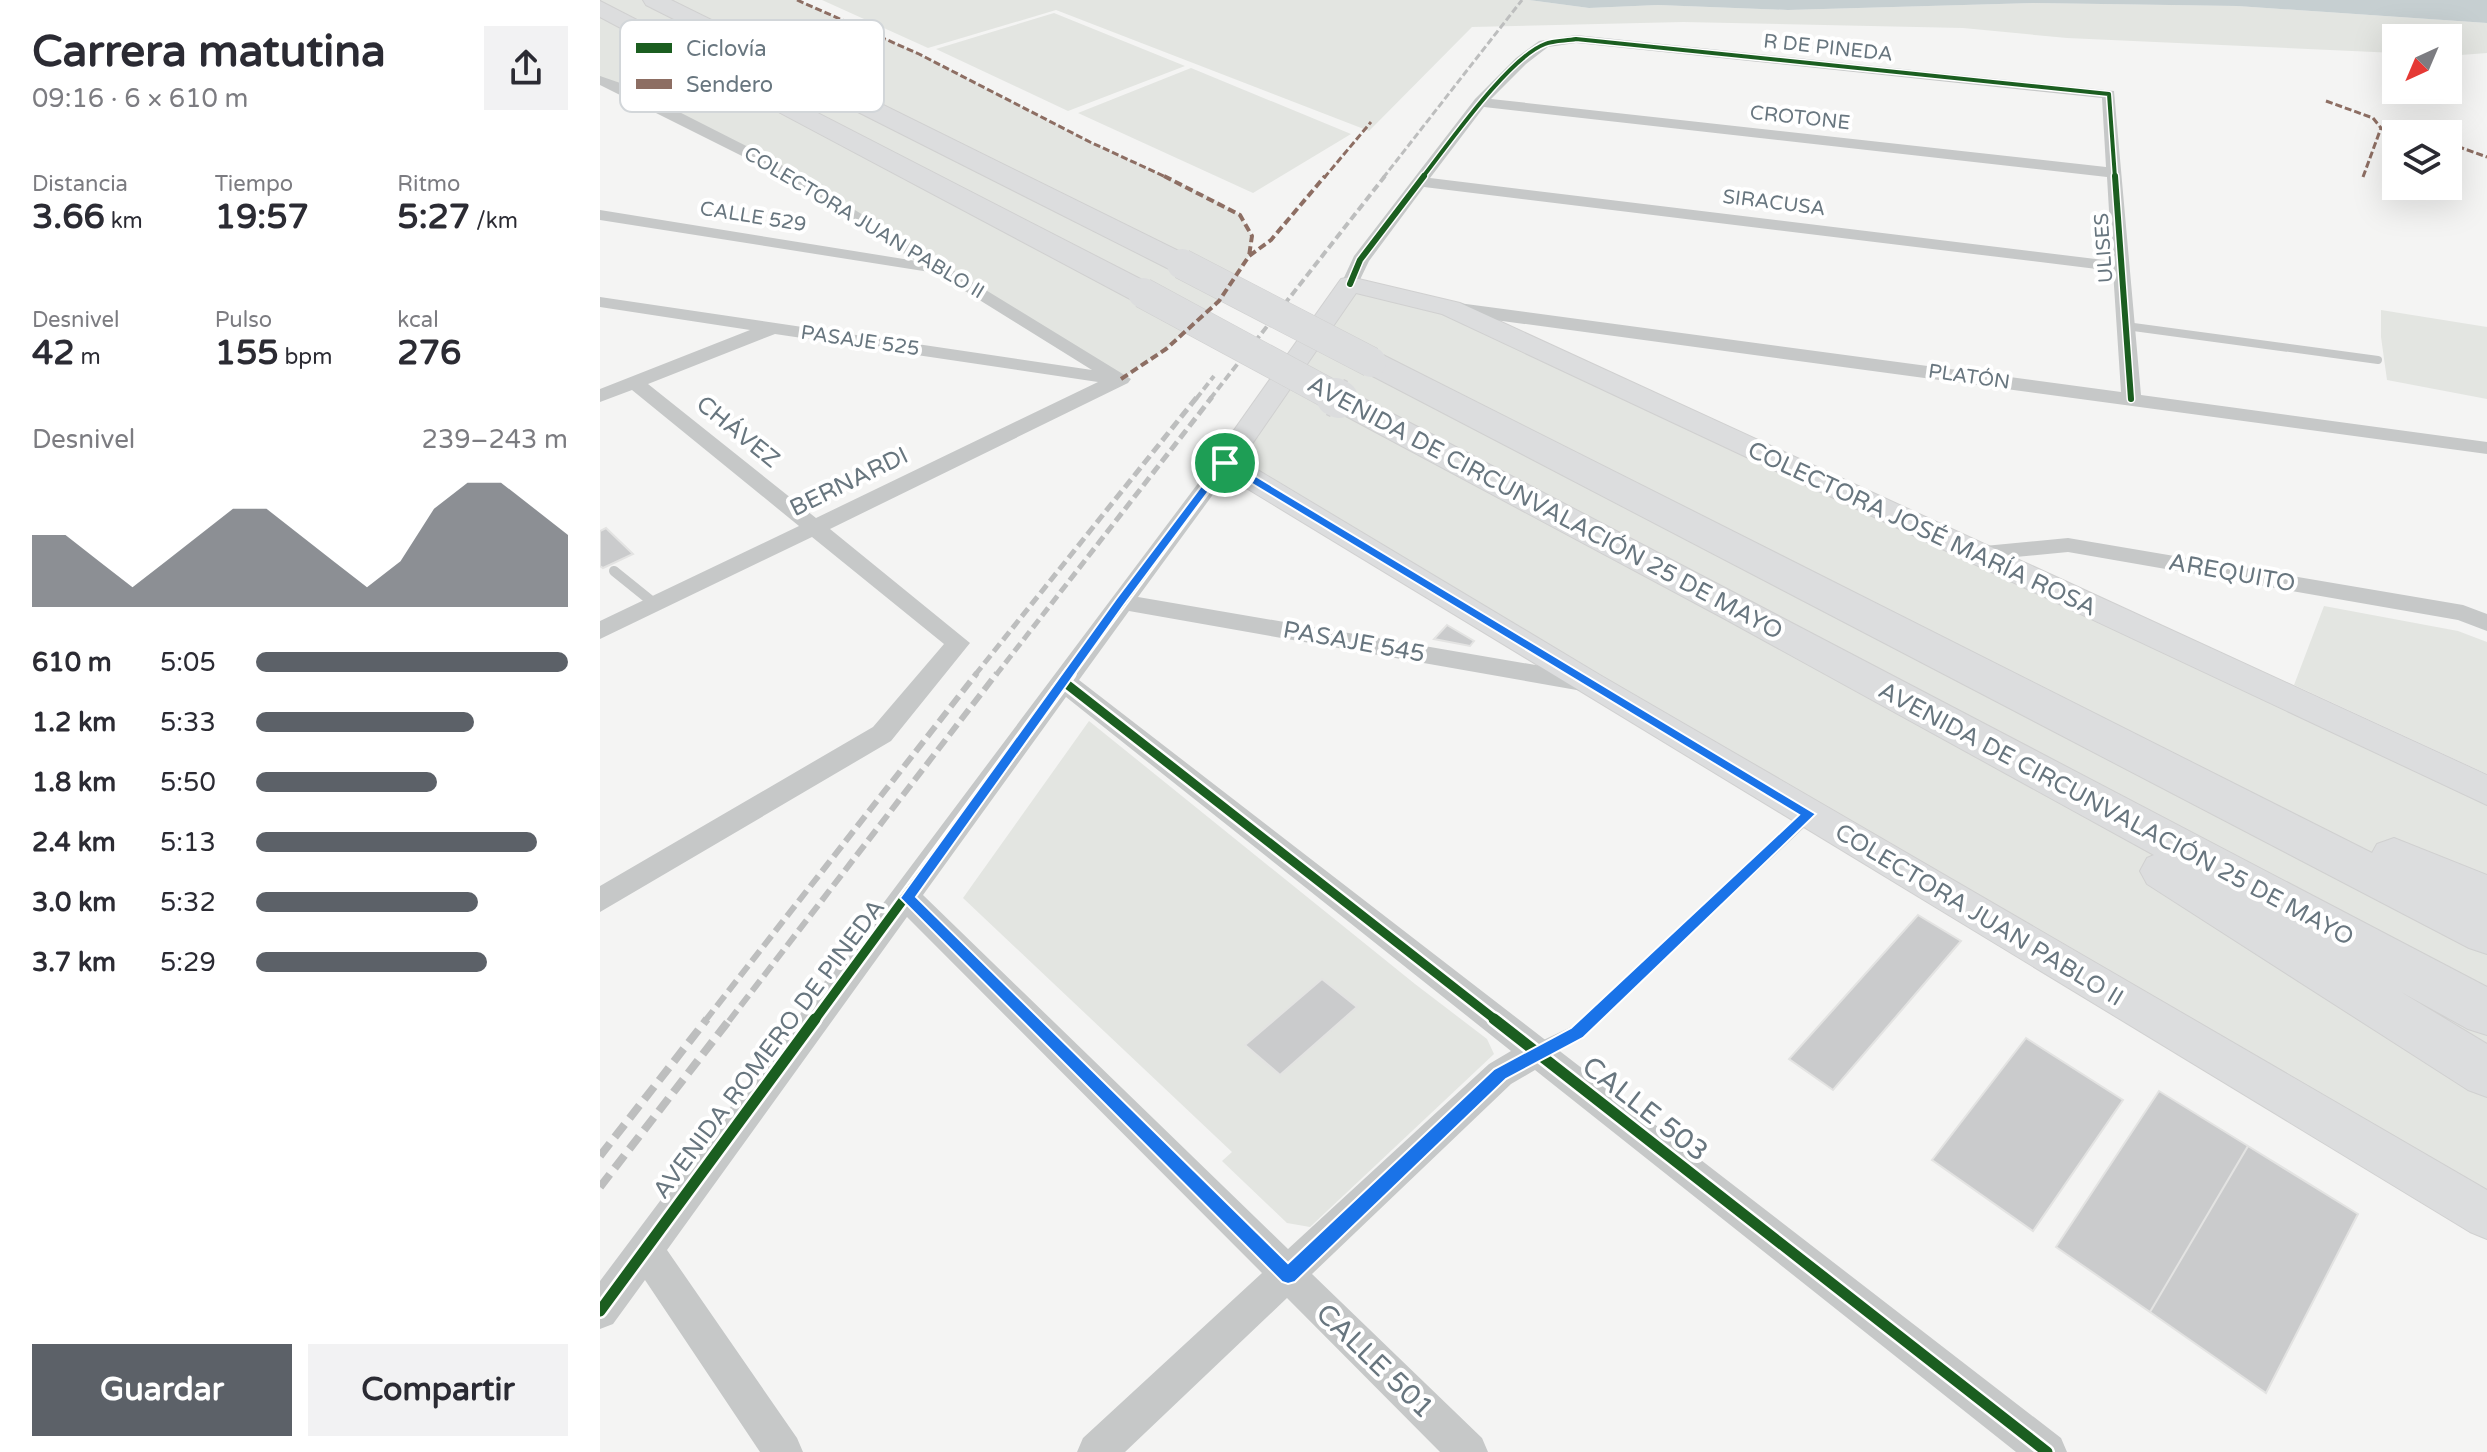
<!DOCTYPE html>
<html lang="es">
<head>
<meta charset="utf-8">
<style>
  :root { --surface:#fff; --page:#f2f2f3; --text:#2b2b33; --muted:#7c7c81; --accent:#5c6168 }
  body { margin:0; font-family:"Varela Round",sans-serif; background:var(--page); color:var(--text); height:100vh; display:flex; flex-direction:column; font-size:30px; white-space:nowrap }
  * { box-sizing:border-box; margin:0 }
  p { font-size:26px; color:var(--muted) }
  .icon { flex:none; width:44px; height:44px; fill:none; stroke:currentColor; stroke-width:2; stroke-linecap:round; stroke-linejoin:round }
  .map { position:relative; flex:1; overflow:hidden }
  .drawer { display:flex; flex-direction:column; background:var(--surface); width:600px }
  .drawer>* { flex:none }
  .needle { width:52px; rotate:224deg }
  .buttons { position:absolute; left:1782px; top:24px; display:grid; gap:16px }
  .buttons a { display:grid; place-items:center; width:80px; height:80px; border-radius:0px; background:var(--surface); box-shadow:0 8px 32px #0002; font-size:40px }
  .pin { position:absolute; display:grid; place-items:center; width:68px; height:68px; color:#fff; margin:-34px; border:4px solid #fff; border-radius:50%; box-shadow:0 2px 8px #0007 }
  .round { display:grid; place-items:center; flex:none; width:84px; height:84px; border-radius:0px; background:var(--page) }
  .overview { display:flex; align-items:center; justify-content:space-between; height:136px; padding:0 32px }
  h1 { font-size:44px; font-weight:800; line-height:60px }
  .metrics { display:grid; grid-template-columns:repeat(3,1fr); gap:12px; height:136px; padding:8px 32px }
  .metrics div { display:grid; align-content:center }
  .metrics b { font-size:34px; font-weight:800 }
  .metrics small { font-size:22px; font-weight:400 }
  .metrics p { font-size:22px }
  .chart { height:224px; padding:16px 32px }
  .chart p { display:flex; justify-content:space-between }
  .chart svg { width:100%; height:144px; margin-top:8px; fill:var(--accent); opacity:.7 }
  .primary-button { display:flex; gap:16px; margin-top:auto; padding:16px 32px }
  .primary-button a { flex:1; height:92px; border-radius:0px; background:var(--accent); color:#fff; font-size:32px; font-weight:800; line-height:92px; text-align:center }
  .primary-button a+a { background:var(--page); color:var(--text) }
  ul { padding:0 32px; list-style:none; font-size:26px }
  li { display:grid; grid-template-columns:128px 96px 1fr; align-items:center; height:60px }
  li i { height:20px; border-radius:10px; background:var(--accent) }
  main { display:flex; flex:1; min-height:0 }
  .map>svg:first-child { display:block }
</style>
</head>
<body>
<main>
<section class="drawer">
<div class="overview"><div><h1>Carrera matutina</h1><p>09:16 · 6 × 610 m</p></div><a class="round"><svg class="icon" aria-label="share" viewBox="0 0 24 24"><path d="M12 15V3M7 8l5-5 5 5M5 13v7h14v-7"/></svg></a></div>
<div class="metrics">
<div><p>Distancia</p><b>3.66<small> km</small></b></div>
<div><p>Tiempo</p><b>19:57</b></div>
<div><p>Ritmo</p><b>5:27<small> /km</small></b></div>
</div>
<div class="metrics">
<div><p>Desnivel</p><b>42<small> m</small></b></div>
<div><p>Pulso</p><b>155<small> bpm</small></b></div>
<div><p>kcal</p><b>276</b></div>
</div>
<div class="chart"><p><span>Desnivel</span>239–243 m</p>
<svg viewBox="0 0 160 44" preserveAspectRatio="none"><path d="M0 44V22L10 22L20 30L30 38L40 30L50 22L60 14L70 14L80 22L90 30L100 38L110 30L120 14L130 6L140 6L150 14L160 22V44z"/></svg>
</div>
<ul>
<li><b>610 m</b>5:05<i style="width:100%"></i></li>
<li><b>1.2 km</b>5:33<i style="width:70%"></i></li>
<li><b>1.8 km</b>5:50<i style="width:58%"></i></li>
<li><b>2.4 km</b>5:13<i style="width:90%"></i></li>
<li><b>3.0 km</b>5:32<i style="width:71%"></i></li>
<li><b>3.7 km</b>5:29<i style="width:74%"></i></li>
</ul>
<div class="primary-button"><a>Guardar</a><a>Compartir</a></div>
</section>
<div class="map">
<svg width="1887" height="1452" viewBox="0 0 1887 1452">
  <rect width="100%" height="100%" fill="#f4f4f3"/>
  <!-- green -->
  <path fill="#e3e5e1" d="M0 0H197L319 54 490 142 608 196 640 215 652 236 649 256 619 301 566 349 521 379 164 161 0 80Z
    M222 0H929L989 8 1058 5 1188 10 1434 3 1637 6 1887 23V53L1848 56V38H1796V53L1467 38 1363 28 1083 22 872 27 769 131 456 10 328 48Z
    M454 13 585 66 468 111 336 49Z
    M591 68 751 134 653 193 478 113Z
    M750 284 851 308 1887 791V1216L625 463Z
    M1781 310 1887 327V399L1787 380 1781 337Z
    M1724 606 1858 631 1887 642V774L1694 685Z
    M489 721 815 984 887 1039 894 1054 710 1227 687 1223 622 1161 632 1152 363 898Z"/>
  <!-- water -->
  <path fill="#c6cfd1" d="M929 0H1887V23L1637 6 1434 3 1188 10 1058 5 989 8Z"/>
  <!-- building -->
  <path fill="#cacbcc" stroke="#e3e3e2" stroke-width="2" d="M6 528 33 554 3 568 0 566V531Z
    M847 625 874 641 870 646 834 639Z
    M1318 915 1361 941 1233 1090 1189 1059Z
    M722 979 757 1007 680 1075 645 1045Z
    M1426 1038 1523 1100 1433 1231 1332 1160Z
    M1559 1091 1648 1146 1550 1312 1456 1247Z
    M1648 1146 1758 1214 1666 1393 1550 1312Z"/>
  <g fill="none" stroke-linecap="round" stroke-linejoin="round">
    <!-- secondary casing -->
    <g stroke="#d0d0d0" stroke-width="2">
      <path id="secondary" d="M750 277 860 303 1887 775V805L842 314 756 293 641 460 1000 675 1887 1190V1239L1870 1232 615 469 610 463 615 457 741 279Z"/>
    </g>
    <!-- highway casing -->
    <g stroke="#d0d0d0" stroke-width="2">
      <path id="highway" d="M43 0H71L593 258 597 264 593 270 582 273 571 270 46 5Z
        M0 1 554 286 558 293 554 300 543 302 532 300 0 17Z
        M771 352 783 355 1772 853 1777 844 1794 838 1887 875V954L1869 948 759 369 755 362 759 355Z
        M739 389 751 392 1887 987V1035L1868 1029 1801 992 1887 1044V1097L1868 1090 1547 884 1540 871 1547 858 1554 855 1125 619 727 406 722 399 727 392Z"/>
    </g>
    <!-- lane-far3 -->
    <path stroke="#c6c8c8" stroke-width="8" d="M1526 326 1778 360"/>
    <!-- lane-far2 -->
    <path stroke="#c6c8c8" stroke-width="10" d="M14 571 55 604"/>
    <!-- lane-far1 -->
    <path stroke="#c6c8c8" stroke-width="13" d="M990 1021 1209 814"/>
    <!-- lane -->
    <path stroke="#c6c8c8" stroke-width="16" d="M939 1051 977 1033 992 1019"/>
    <!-- street -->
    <path fill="#c6c8c8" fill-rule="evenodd" d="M976 35 1514 91 1541 395 1887 442V454L851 314 842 308 851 302 1521 392 1513 271 824 187 769 261 756 288H744L741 284 754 256 875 99 916 58 939 41ZM976 43 1502 98 1506 167 891 99 926 64 948 47ZM884 107 1507 177 1512 261 830 178Z
      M0 76 26 85 170 158 531 379 528 383 230 529 370 643 291 741 0 912V886L273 727 344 644 212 537 0 639V621L199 526 32 390 0 402V389L150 330 0 307V297L492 370 336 273 0 220V210L316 261 158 164 0 85ZM175 334 498 382 216 518 48 384Z
      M625 457 636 463 538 597 988 674 997 677 1001 683 997 689 988 692 529 611 479 680 1461 1438 1467 1452H1416L935 1070 911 1084 712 1274 882 1438 888 1452H840L687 1298 525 1452H477L483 1438 662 1273 307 917 67 1250 197 1438 203 1452H160L45 1280 13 1324 0 1329V1281L617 458ZM466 697 911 1051 889 1064 688 1249 323 895Z
      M1468 538 1863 605 1887 614V631L1858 620 1468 552 1374 561 1366 559 1363 554 1366 549 1374 547Z"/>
    <!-- secondary -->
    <use href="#secondary" fill="#dcddde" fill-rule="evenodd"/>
    <!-- highway -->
    <use href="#highway" fill="#dcddde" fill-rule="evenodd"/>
    <!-- rail-far4 -->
    <path stroke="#bdbebe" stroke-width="3" stroke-dasharray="7 3" stroke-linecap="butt" d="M783 178 922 0"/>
    <!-- rail-far3 -->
    <path stroke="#bdbebe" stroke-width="4" stroke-dasharray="8 4" stroke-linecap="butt" d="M596 399 614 376
      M610 399 785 176"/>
    <!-- rail-far2 -->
    <path stroke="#bdbebe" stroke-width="5" stroke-dasharray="10 5" stroke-linecap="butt" d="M375 675 597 397
      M396 675 612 397"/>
    <!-- rail-far1 -->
    <path stroke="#bdbebe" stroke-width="6" stroke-dasharray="13 6" stroke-linecap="butt" d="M105 1021 377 673
      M129 1021 397 673"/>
    <!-- rail -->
    <path stroke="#bdbebe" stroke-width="8" stroke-dasharray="16 8" stroke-linecap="butt" d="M0 1156 107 1019
      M0 1187 130 1019"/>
    <!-- highway-bridge-far1 casing -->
    <g stroke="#d0d0d0" stroke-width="31" stroke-linecap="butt">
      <path id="highway-bridge-far1" d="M582 264 771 362
        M543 293 739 399"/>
    </g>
    <!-- highway-bridge casing -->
    <g stroke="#d0d0d0" stroke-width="40" stroke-linecap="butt">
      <path id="highway-bridge" d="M735 397 739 399"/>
    </g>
    <!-- highway-bridge-far1 -->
    <use href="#highway-bridge-far1" stroke="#dcddde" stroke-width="30"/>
    <!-- highway-bridge -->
    <use href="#highway-bridge" stroke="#dcddde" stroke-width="38"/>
    <!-- quiet-far1 -->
    <path stroke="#8d6e63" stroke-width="3" stroke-dasharray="7 3" stroke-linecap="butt" d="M197 0 319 54 490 142 568 178
      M1726 101 1773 118 1781 128 1810 134
      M1848 143 1887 157
      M1763 177 1781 128
      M724 178 771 122"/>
    <!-- quiet -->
    <path stroke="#8d6e63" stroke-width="4" stroke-dasharray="8 4" stroke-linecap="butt" d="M564 176 640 215 652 236 649 256
      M521 379 566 349 619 301 649 256 671 240 725 176"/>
    <!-- cycleway-far4 casing -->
    <g stroke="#fff" stroke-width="7">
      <path id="cycleway-far4" d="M822 178C848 145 908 58 945 44 954 40 966 41 976 39L1509 94 1515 178"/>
    </g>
    <!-- cycleway-far3 casing -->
    <g stroke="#fff" stroke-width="9">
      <path id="cycleway-far3" d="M1515 176 1531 399
        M750 284 760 260 824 176"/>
    </g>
    <!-- cycleway-far2 casing -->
    <g stroke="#fff" stroke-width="11">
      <path id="cycleway-far2" d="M469 675 625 463"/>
    </g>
    <!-- cycleway-far1 casing -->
    <g stroke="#fff" stroke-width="14">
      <path id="cycleway-far1" d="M464 682 897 1021
        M214 1021 470 673"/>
    </g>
    <!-- cycleway casing -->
    <g stroke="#fff" stroke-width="16">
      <path id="cycleway" d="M894 1019 1447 1452
        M0 1311 215 1019"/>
    </g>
    <!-- cycleway-far4 -->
    <use href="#cycleway-far4" stroke="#1b5e20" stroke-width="4"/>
    <!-- cycleway-far3 -->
    <use href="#cycleway-far3" stroke="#1b5e20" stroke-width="6"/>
    <!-- cycleway-far2 -->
    <use href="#cycleway-far2" stroke="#1b5e20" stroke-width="7"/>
    <!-- cycleway-far1 -->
    <use href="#cycleway-far1" stroke="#1b5e20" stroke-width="9"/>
    <!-- cycleway -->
    <use href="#cycleway" stroke="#1b5e20" stroke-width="11"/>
  </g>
  <!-- route -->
  <path fill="#1a73e8" stroke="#fff" stroke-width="2" fill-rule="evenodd" d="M621 460H629L1216 814 983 1038 906 1079 695 1282 688 1284 682 1282 300 898 516 599ZM626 468 1199 815 971 1028 894 1069 688 1263 316 897 524 605Z"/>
  <g text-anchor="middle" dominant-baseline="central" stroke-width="8" stroke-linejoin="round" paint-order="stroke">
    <!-- far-street labels -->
    <g font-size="20" fill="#68767f" stroke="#fff">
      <text transform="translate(1228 48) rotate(6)">R DE PINEDA</text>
      <text transform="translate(1200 118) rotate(6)">CROTONE</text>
      <text transform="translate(1174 203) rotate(7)">SIRACUSA</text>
      <text transform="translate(153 217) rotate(9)">CALLE 529</text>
      <text transform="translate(264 223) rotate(31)">COLECTORA JUAN PABLO II</text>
      <text transform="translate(1504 248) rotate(-94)">ULISES</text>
      <text transform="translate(260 341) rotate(8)">PASAJE 525</text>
      <text transform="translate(1369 377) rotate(8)">PLATÓN</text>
    </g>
    <!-- street labels -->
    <g font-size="24" fill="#68767f" stroke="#fff">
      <text transform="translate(138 432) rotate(39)">CHÁVEZ</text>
      <text transform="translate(249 482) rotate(-26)">BERNARDI</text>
      <text transform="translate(945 508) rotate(28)">AVENIDA DE CIRCUNVALACIÓN 25 DE MAYO</text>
      <text transform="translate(1322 529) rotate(25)">COLECTORA JOSÉ MARÍA ROSA</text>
      <text transform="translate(1632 573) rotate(10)">AREQUITO</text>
      <text transform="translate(754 642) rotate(10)">PASAJE 545</text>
      <text transform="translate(1516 814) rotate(28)">AVENIDA DE CIRCUNVALACIÓN 25 DE MAYO</text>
      <text transform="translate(1379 915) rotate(31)">COLECTORA JUAN PABLO II</text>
      <text transform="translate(169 1049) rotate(-53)">AVENIDA ROMERO DE PINEDA</text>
    </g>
    <!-- near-street labels -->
    <g font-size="28" fill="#68767f" stroke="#fff">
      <text transform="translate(1045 1109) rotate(38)">CALLE 503</text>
      <text transform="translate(775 1361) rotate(44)">CALLE 501</text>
    </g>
  </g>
  <!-- legend -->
  <rect x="20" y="20" width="264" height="92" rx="12" fill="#fff" stroke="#d2d6d9" stroke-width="2"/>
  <rect x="36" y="43" width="36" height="10" fill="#1b5e20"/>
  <rect x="36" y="79" width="36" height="10" fill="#8d6e63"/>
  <g font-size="22" fill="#68767f">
    <text x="86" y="56">Ciclovía</text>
    <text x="86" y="92">Sendero</text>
  </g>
</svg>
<div class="buttons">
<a><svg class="needle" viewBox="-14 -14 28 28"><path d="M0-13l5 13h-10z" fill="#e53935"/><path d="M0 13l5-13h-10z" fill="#7c7c81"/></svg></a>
<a><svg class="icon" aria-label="layers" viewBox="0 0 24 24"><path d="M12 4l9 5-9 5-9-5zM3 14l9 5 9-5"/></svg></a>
</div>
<div class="pin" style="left:625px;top:463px;background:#1e9e55"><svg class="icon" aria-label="arrive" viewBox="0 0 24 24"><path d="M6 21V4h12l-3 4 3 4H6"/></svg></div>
</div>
</main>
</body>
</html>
